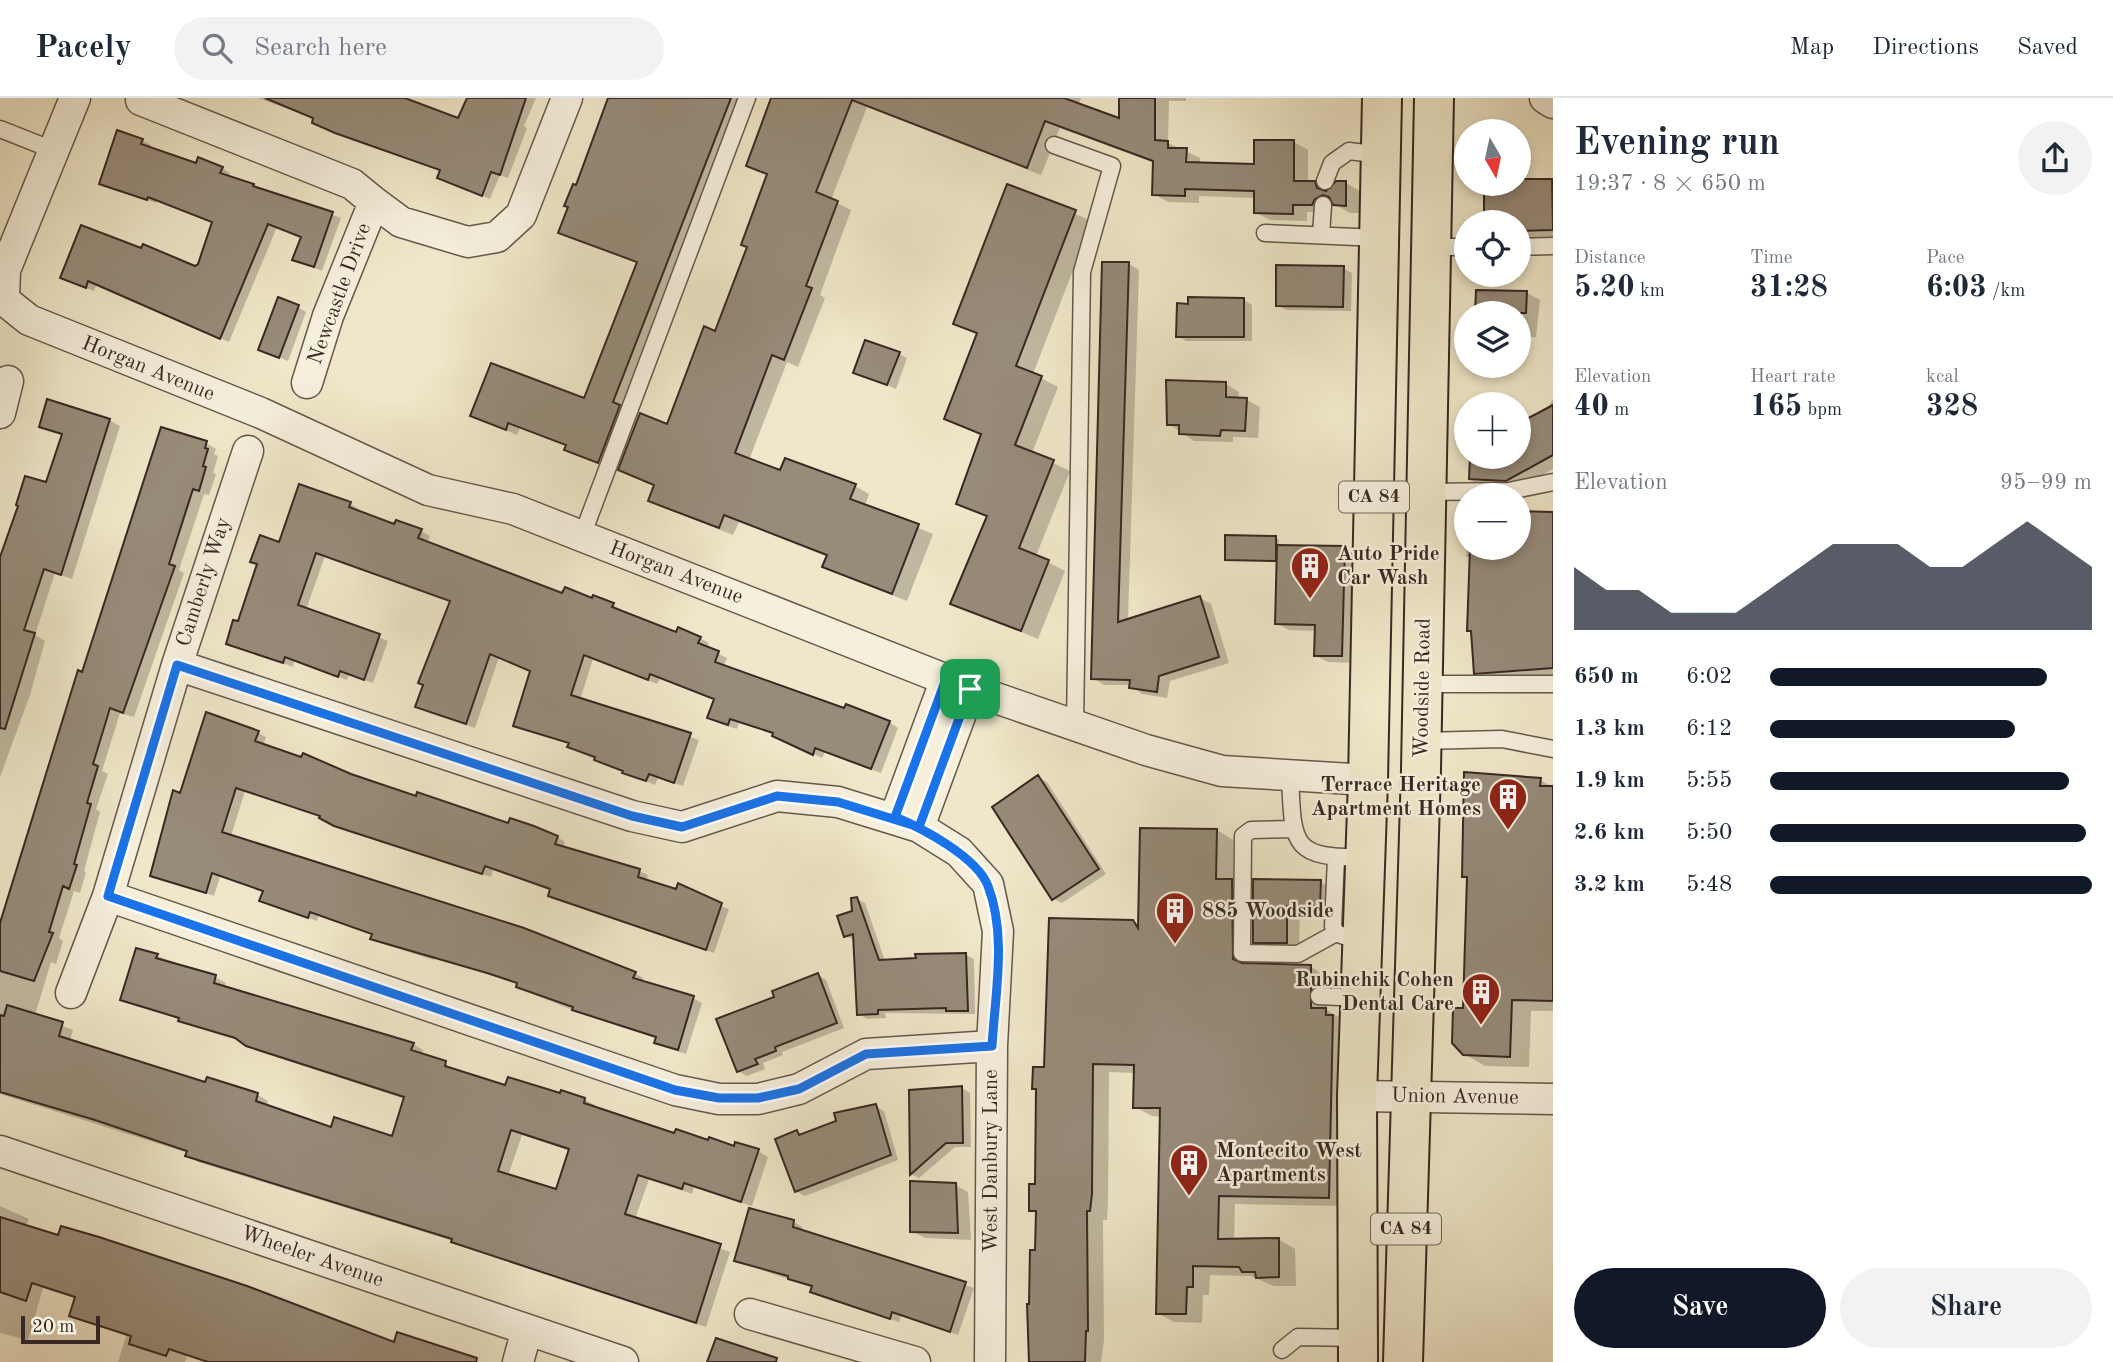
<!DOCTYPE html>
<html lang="en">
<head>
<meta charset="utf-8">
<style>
  :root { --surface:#fff; --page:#f2f2f3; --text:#1f2937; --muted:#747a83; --line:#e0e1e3; --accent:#111827 }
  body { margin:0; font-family:"Old Standard TT",serif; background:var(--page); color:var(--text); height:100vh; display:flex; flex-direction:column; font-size:26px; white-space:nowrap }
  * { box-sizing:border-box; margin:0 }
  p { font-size:23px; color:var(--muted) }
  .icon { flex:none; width:38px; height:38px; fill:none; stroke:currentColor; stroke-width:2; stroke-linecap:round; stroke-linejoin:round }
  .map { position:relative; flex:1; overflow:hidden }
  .sheet { display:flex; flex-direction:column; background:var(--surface); width:560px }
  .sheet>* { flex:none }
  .needle { width:46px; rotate:171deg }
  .controls { position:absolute; left:1454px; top:21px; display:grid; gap:14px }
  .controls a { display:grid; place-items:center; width:77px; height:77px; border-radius:50%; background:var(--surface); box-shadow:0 4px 10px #0003; font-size:35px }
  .scale { position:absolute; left:21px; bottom:18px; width:79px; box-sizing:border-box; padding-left:7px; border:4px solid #382823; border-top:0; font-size:19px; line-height:24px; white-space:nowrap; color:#382823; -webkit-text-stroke:5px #f5efdc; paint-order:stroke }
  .pin { position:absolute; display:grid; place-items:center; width:60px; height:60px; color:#fff; margin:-30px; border-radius:14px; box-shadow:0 4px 10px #0006 }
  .round { display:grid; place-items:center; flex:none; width:74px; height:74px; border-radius:37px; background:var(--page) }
  .overview { display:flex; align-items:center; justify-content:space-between; height:119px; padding:0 21px }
  h1 { font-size:38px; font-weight:700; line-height:52px }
  .metrics { display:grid; grid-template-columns:repeat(3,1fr); gap:10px; height:119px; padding:7px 21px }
  .metrics div { display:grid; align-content:center }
  .metrics b { font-size:30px; font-weight:700 }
  .metrics small { font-size:19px; font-weight:400 }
  .metrics p { font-size:19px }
  .chart { height:196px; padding:14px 21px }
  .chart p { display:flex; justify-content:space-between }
  .chart svg { width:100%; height:126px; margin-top:7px; fill:var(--accent); opacity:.7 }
  .primary-button { display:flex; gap:14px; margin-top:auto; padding:14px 21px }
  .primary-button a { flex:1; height:80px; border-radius:42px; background:var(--accent); color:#fff; font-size:28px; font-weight:700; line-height:80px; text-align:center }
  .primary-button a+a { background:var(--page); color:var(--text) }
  ul { padding:0 21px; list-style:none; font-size:23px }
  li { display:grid; grid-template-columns:112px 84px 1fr; align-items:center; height:52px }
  li i { height:18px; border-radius:9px; background:var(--accent) }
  header { display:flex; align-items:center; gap:42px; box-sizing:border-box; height:98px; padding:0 35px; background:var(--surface); border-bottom:2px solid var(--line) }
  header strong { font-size:33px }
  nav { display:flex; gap:38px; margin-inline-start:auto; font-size:24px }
  .search { width:490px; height:63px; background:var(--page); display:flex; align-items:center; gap:18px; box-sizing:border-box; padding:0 24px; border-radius:38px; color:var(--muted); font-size:26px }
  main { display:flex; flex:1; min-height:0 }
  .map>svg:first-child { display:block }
</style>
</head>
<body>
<header>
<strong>Pacely</strong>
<div class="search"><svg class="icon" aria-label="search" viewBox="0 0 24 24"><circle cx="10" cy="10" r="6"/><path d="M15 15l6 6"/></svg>Search here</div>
<nav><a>Map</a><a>Directions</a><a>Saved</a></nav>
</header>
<main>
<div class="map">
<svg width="1553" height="1264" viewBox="0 0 1553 1264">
  <rect width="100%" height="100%" fill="#efe7c9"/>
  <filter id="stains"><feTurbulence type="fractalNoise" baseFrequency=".00286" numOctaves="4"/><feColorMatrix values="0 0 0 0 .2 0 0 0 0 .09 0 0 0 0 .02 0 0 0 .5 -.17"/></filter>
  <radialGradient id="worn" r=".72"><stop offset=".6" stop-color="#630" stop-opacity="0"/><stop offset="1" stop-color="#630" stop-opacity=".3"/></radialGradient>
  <!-- shadow -->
  <path fill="#0003" fill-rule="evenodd" d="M258 0H403L459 22 469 0H536L524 28 527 30 508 80 500 77 490 101 448 84 442 73 345 39 322 29 315 21Z
    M611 0H744L610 369 577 357 566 351 567 348 520 330 517 337 472 317 585 302 639 166 560 134 574 88 577 89Z
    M773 0H1081L1078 7 1120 23 1121 0H1186V3H1169L1168 45 1200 60V66L1256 68 1294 44 1308 52V85L1329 93 1346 85 1360 93V115H1350L1334 106 1327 114H1307V123L1270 122 1255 114 1256 100 1199 98V105L1168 104 1154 96 1155 65 1060 30 1041 77 867 9 831 102 851 112 820 197 825 200 798 269 787 264 749 362 781 374 855 388 869 396 865 408 933 436 907 503 839 476 825 468 828 459 739 424 733 437 664 410 650 402 655 388 620 372 668 328 716 235 749 150 769 78 748 67Z
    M142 42 151 47 149 51 197 67 222 70 230 75 228 79 341 120 322 173 294 161 303 139 277 129 229 244 97 186 94 193 71 184 200 167 214 124 157 102 156 105 101 85Z
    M1519 83H1553V139H1542V143H1519V124H1485L1486 88 1511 87 1519 86Z
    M1008 88 1092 123 1033 276 1058 289 1032 355 1070 373 1036 458 1065 473 1038 541 953 505 988 420 958 405 982 338 947 321 978 237 955 225Z
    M1129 166 1139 172 1128 522 1200 500 1211 506 1229 565 1170 583 1167 600 1142 596 1131 587H1104L1093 580Z
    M1343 170 1352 175 1351 213 1286 212 1278 207Z
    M1478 193 1527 195 1540 202 1536 239H1519V215H1477Z
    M1244 202 1252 207V243H1186L1178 238Z
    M298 209 306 214 288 263 260 251Z
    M899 256 907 260 896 291 855 274Z
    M1226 286 1239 294 1238 301 1247 302 1260 309 1258 340 1233 339V344L1194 343 1169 326Z
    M1553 301V371L1520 389H1483L1470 382 1472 359H1519V327L1546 313Z
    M109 322 120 328 72 481 55 475 35 537 45 543 30 597 0 679V479L47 387 63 338 41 328Z
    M206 345 216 351 214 356 218 358 213 375 216 376 209 397 204 396 179 472 184 475 134 619 120 615 102 673 108 676 96 711 100 714 84 773 86 774 80 795 74 793 59 840 63 843 56 866 51 864 35 917 73 932 70 943 206 986 208 981 258 997 268 1003 266 1009 332 1031 393 1040 405 1001 258 953 244 944 122 901 157 858 215 879 226 885 224 890 413 946 423 952 422 957 445 965 455 973 506 990 585 1002 595 1007 594 1010 675 1037 758 1053 768 1059 752 1108 694 1089 692 1096 649 1081 635 1121 730 1154 706 1229 453 1143 198 1064 188 1055 0 996V824L79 574 83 576ZM522 1037 570 1053 557 1093 508 1078Z
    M350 406 359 411 358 414 395 428 421 433 430 438 427 445 563 497 613 507 622 512 621 514 677 536 700 540 709 545 707 550 727 560 723 569 845 612 847 608 889 624 898 630 881 675 825 654 822 660 774 636 739 625 737 631 718 625 709 620 715 601 660 580 657 586 593 561 580 602 699 642 683 688 658 680 655 687 578 654 570 646 515 627 532 573 499 559 475 630 427 614 418 609 451 503 325 458 306 512 388 543 373 585 349 577 347 582 294 563 293 569 228 545 280 446Z
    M1519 415 1553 416V579L1491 583 1476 574 1473 535 1469 532 1472 461 1466 458 1467 450H1519Z
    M1275 439 1279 442V448L1345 450 1358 458 1355 565 1328 564 1315 557 1316 533 1289 532 1276 525 1279 464 1227 461Z
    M258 635 266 639 263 648 509 727 557 739 565 744 563 750 639 773 648 777 646 783 729 811 714 855 559 802 552 792 493 772 491 779 345 732 321 719 245 693 231 738 635 875 643 880 642 884 693 900 702 905 686 956 664 949 656 944 657 940 582 916 526 893 519 886 435 858 434 862 380 845 372 840 373 837 319 817 317 823 270 807 264 794 220 779 214 798 153 777 181 697Z
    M1038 679 1047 684 1106 776 1062 805 1054 801Z
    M1540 682 1553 689V913H1531L1529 969 1485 968 1464 956 1468 781 1463 778Z
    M1217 732 1233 742V784L1248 793 1249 867 1311 869 1327 879V912L1342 921 1345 1108 1235 1106 1234 1142 1278 1141 1295 1151 1296 1188H1274L1251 1178 1210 1177 1209 1197H1203L1202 1225 1174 1224 1157 1215 1162 1019 1152 1018 1135 1009 1136 975 1109 974 1108 1106 1107 1122H1103L1104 1242 1101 1264H1030L1038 1116 1031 1112 1037 1088 1038 992 1034 990 1132 823 1140 828Z
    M1255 783 1320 784 1333 792V815L1300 814 1299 852 1267 851 1254 844Z
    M857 801 865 805 885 863 966 857 974 861 975 916 885 915 886 920 867 921 859 916 855 842 845 838Z
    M818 877 826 882 844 930 782 954 783 957 763 965 765 971 747 978 738 973 777 900Z
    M962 990 970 995 971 1049H955L919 1080 911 1076Z
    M875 1008 884 1013 898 1062 805 1098 796 1093 797 1034 803 1037Z
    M955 1087 968 1094 971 1142 925 1140 912 1133Z
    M0 1108 29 1121 26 1129 395 1246 473 1260 480 1264H205L187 1258 185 1264H118L126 1238 71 1217 77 1201 43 1190 28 1242 0 1235Z
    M750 1112 794 1124 802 1129 801 1133 974 1190 958 1237 901 1218 899 1224 820 1198 812 1194 813 1190 736 1163Z"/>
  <!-- building -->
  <path fill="#978b79" stroke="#382823" stroke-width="2" fill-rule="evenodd" d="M265 0H405L458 20 467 0H526L500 77 491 74 482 98 437 80 440 72 335 35 312 25 313 20Z
    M608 0H731L613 304 620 307 598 365 564 352 566 347 508 325 506 332 470 318 491 265 584 300 637 164 558 135 568 109 564 108 573 86 576 87Z
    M771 0H1064L1119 20V0H1155V42L1168 43V50H1187L1186 64 1254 66V42H1294V83H1315L1317 90 1326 93 1336 83H1346V108L1333 107 1329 99 1323 97 1315 101 1312 107H1293V116L1254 115V93L1185 91V98L1152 97 1153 63 1045 23 1027 70 852 2 816 94 838 103 806 188 812 190 784 262 772 257 735 355 780 372 785 360 856 386 850 401 919 426 892 496 822 469 827 457 724 417 719 430 648 403 654 387 618 372 640 315 667 326 704 228 715 233 747 149 741 147 767 76 746 68Z
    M117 32 143 41 141 46 196 65 198 59 223 69 220 75 254 86 253 88 333 114 314 169 292 162 301 139 268 126 220 241 88 183 86 190 60 180 81 127 141 150 143 146 195 168 198 166 212 124 148 99 147 102 99 86Z
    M1519 81H1552L1553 132 1519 133V124H1484V86H1519Z
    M1007 86 1076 112 1016 268 1042 278 1015 347 1054 362 1019 450 1049 462 1021 533 950 506 987 418 956 406 981 336 944 321 977 235 953 226Z
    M1102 164H1129L1118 524 1200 498 1219 559 1159 578 1157 594 1129 590 1130 582 1091 581Z
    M1276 167 1344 168 1343 209 1276 208Z
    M1476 192 1527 193 1526 215H1475Z
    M278 199 299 207 279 260 258 252Z
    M1188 199 1244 200V239H1176L1177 205 1188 206Z
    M865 242 900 254 887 287 853 275Z
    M1166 282 1226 284V299L1247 300 1245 333 1221 332 1220 338 1179 336V327H1167Z
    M47 301 110 321 61 477 44 471 24 532 35 535 5 631 0 630V459L18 408 16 407 25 378 46 384 62 336 39 329Z
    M1553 307V357L1506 383 1469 381 1470 359H1519V325Z
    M161 329 207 343 205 350 208 351 203 368 206 369 199 393 193 391 169 466 175 468 123 615 110 610 93 666 98 668 87 705 91 706 74 766 77 767 69 791 63 788 49 834 53 835 34 883 0 873V825L78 572 82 574Z
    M299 386 351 404 349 409 394 426 396 422 422 431 418 440 562 495 565 489 592 500 593 497 614 505 612 509 676 534 678 529 701 539 698 545 719 553 715 564 844 610 846 606 890 623 871 671 815 650 813 657 772 638 773 635 730 621 728 627 707 620 714 601 650 576 648 582 584 557 571 597 691 635 674 685 649 676 646 683 622 675 623 673 594 662 595 659 567 649 569 645 513 628 530 573 490 556 466 626 415 609 423 587 418 585 450 503 316 455 298 507 380 536 364 582 340 573 338 579 285 559 283 565 226 546 233 522 238 523 257 466 250 464 260 437 279 444Z
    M1519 413 1553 414V570L1474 576 1471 533H1467L1470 450H1519Z
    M1225 437 1276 438V463L1225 462Z
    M1277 447 1345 448 1342 558H1314L1315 527 1275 526Z
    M206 614 259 633 255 643 301 659 303 655 351 676 416 698 417 694 508 725 510 720 534 728 558 738 555 746 640 771 638 779 676 791 678 785 722 805 706 852 548 798 550 791 485 768 482 776 334 728 319 720 320 718 236 690 222 734 524 830 636 874 633 880 694 898 678 952 654 945 656 939 572 912 573 909 516 889 517 885 487 875 370 841 372 836 310 814 308 820 259 803 263 793 212 775 206 795 150 778 173 692 180 695Z
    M1464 674 1541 680 1540 688H1553V903L1512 902 1510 959 1463 957 1452 945 1453 910H1463L1467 779H1462Z
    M1038 677 1099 771 1052 802 992 709Z
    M1140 730 1217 731 1216 781H1232L1233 861 1242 865 1311 867V910H1326V917H1333L1329 1100 1219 1098 1218 1141 1279 1140V1179L1256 1180 1255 1174H1242L1239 1169 1193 1168V1189H1187L1186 1216H1156L1160 1010H1133L1134 967 1093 966 1092 1096 1090 1113H1087L1088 1233H1086L1085 1264H1029L1027 1206H1029L1030 1152H1035L1036 1113H1029V1086H1035L1036 991H1032L1033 969H1044L1049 820 1133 822 1138 830Z
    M1253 781 1321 782 1320 808H1287V845H1253Z
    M857 799 879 862 916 860 915 856 966 855 968 913H946V910L878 912V916L857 917 853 836 844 839 837 818 852 813 851 800Z
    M136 850 158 856 156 860 216 877 214 885 414 945 411 952 446 963 445 968 505 987 508 979 560 995 561 992 585 1000 584 1005 674 1035 676 1031 708 1042 709 1039 734 1048 735 1044 759 1051 741 1104 684 1085 682 1091 638 1077 625 1116 721 1146 696 1225 451 1144 452 1141 185 1058 187 1053 95 1022 0 994V917L4 918 7 907 63 924 59 938 205 984 207 979 258 995 256 1003 331 1029 334 1019 392 1038 404 999 246 948 235 940 178 923 179 920 120 902ZM511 1032 569 1051 556 1091 498 1073Z
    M818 875 837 925 775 949 776 953 755 961 758 966 737 974 716 921 774 899 772 893Z
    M962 988 963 1045H946L910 1077 909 992Z
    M876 1006 891 1057 795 1094 775 1041 797 1032 799 1037 836 1023 834 1015Z
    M910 1083 956 1085 958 1135 910 1134Z
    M749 1110 794 1122 793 1129 966 1184 950 1234 892 1214 890 1221 810 1194 812 1188 788 1181V1178L734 1163Z
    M0 1119 58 1137 61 1128 99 1139 247 1188 394 1244 397 1234 477 1260 476 1264H208L169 1251 166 1258 129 1246 131 1238 69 1218 75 1199 32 1185 26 1203 0 1194Z
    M716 1240 777 1260 776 1264H707Z"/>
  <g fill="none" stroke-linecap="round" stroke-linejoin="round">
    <!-- lane casing -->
    <g stroke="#66584c" stroke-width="19">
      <path id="lane" d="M0 31 53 52
        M1054 47 1112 68 1082 174 1075 627
        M1325 83 1332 65 1349 53 1381 57
        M1265 135 1379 140
        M1321 137 1323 107
        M1431 149H1466
        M1519 149 1553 148
        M1426 394 1509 393 1553 384
        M582 438 747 0
        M1423 586H1553
        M1422 643 1502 641 1553 651
        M1290 677C1293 746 1290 761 1366 759
        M1292 731 1251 732 1243 738 1242 855 1298 856 1336 835
        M1336 760 1333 828 1336 835 1344 838
        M1319 898 1361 900
        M1282 1252 1298 1239 1358 1240"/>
    </g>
    <!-- street casing -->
    <g stroke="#66584c" stroke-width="33">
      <path id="street" d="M75 0 5 172 4 202 29 222 261 315 428 392 513 411 970 591 1146 652 1222 673 1368 682
        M1545 0 1553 5
        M141 2 352 86 374 104
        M307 285 328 218 374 104 401 124 468 144 497 139 521 117 567 0
        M0 315 8 283
        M177 567 632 718 682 729 777 698 838 704 919 729 959 754 988 786 998 833 992 948 990 1264
        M895 719 946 581
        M919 729 970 591
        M108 798 675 992 719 1001H758L799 991 866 956 992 948
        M71 895 108 798 177 567 248 353
        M1357 998 1553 1001
        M0 1053 623 1264
        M750 1216 915 1264
        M518 1264 527 1232"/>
    </g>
    <!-- primary casing -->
    <g stroke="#382823" stroke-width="42">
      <path id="primary" d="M1358 1264 1357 998 1368 682 1382 0
        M1403 1264 1421 671 1434 0"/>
    </g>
    <!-- lane -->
    <use href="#lane" stroke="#f5efdc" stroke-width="16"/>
    <!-- street -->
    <use href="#street" stroke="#f5efdc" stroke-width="30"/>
    <!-- primary -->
    <use href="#primary" stroke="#efe7c9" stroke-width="38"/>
  </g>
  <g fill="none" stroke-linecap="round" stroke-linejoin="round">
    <!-- route casing -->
    <g stroke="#fff" stroke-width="14">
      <path id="route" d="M970 591 946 581 895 719C922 730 977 759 988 788 1007 837 995 897 992 948L866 956 799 991 758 1000H719L675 992 108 798 177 567 632 718 682 729 777 698 838 704 919 729 970 591"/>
    </g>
    <!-- route -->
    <use href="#route" stroke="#1a73e8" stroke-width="9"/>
  </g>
  <!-- icons -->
  <defs>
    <g id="building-pin" transform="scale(2.0125)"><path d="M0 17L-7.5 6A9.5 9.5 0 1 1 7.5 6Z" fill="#8f2418" stroke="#f5efdc"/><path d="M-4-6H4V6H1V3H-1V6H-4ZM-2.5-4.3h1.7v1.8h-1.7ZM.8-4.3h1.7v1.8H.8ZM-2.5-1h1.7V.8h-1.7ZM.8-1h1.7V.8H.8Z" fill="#fff"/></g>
  </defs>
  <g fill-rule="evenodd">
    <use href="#building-pin" x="1310" y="468"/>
    <use href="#building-pin" x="1508" y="699"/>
    <use href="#building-pin" x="1175" y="813"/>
    <use href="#building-pin" x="1481" y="894"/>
    <use href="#building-pin" x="1189" y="1065"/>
  </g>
  <g text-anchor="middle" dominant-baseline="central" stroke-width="5" stroke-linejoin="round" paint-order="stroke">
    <!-- shield labels -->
    <g fill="#f5efdc" stroke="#71645a" stroke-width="2">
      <rect x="1339" y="383.5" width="70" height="31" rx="5"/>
      <rect x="1371" y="1115.5" width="70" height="31" rx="5"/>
    </g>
    <g font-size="19" font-weight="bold" fill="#382823">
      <text x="1374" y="399">CA 84</text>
      <text x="1406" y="1131">CA 84</text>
    </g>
    <!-- street labels -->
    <g font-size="21" fill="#382823" stroke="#f5efdc">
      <text transform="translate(340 196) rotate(-70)">Newcastle Drive</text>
      <text transform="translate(148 271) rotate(22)">Horgan Avenue</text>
      <text transform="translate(676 475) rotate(21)">Horgan Avenue</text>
      <text transform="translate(204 484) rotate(-72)">Camberly Way</text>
      <text transform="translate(1423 590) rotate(-89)">Woodside Road</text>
      <text transform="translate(1455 999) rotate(1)">Union Avenue</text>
      <text transform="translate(991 1063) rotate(-90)">West Danbury Lane</text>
      <text transform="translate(312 1159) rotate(19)">Wheeler Avenue</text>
    </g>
    <!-- poi labels -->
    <g font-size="21" font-weight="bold" fill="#382823" stroke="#f5efdc" text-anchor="start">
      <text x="1337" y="456">Auto Pride<tspan x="1337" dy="24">Car Wash</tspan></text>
      <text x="1481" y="687" text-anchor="end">Terrace Heritage<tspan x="1481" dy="24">Apartment Homes</tspan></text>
      <text x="1202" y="813">885 Woodside</text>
      <text x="1454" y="882" text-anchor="end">Rubinchik Cohen<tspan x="1454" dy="24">Dental Care</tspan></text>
      <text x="1216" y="1053">Montecito West<tspan x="1216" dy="24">Apartments</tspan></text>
    </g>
  </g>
  <rect width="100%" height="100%" filter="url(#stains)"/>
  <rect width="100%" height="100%" fill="url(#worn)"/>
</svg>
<div class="controls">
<a><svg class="needle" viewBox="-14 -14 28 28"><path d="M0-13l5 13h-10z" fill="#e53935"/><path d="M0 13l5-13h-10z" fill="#747a83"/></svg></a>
<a><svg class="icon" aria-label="locate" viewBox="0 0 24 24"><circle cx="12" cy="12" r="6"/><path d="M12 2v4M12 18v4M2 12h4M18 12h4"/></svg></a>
<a><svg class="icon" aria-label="layers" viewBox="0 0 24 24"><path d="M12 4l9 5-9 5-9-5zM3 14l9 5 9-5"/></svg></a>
<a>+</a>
<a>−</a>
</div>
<div class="scale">20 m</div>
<div class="pin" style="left:970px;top:591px;background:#1e9e55"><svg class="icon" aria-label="arrive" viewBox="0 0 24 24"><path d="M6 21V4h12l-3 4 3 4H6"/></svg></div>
</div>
<section class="sheet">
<div class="overview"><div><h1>Evening run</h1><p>19:37 · 8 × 650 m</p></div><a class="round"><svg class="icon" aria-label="share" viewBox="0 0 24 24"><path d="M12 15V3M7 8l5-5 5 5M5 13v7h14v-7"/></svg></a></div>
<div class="metrics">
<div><p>Distance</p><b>5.20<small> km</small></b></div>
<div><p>Time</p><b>31:28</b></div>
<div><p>Pace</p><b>6:03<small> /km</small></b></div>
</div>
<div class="metrics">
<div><p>Elevation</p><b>40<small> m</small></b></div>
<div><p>Heart rate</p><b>165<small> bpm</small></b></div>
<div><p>kcal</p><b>328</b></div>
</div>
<div class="chart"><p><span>Elevation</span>95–99 m</p>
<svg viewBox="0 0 160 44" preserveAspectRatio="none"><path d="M0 44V22L10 30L20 30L30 38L40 38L50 38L60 30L70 22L80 14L90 14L100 14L110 22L120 22L130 14L140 6L150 14L160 22V44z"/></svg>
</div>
<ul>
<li><b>650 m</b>6:02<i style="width:86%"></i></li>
<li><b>1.3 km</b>6:12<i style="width:76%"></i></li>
<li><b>1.9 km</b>5:55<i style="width:93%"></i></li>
<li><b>2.6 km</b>5:50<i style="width:98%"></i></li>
<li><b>3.2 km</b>5:48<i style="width:100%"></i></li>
</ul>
<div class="primary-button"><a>Save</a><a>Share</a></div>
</section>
</main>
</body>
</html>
